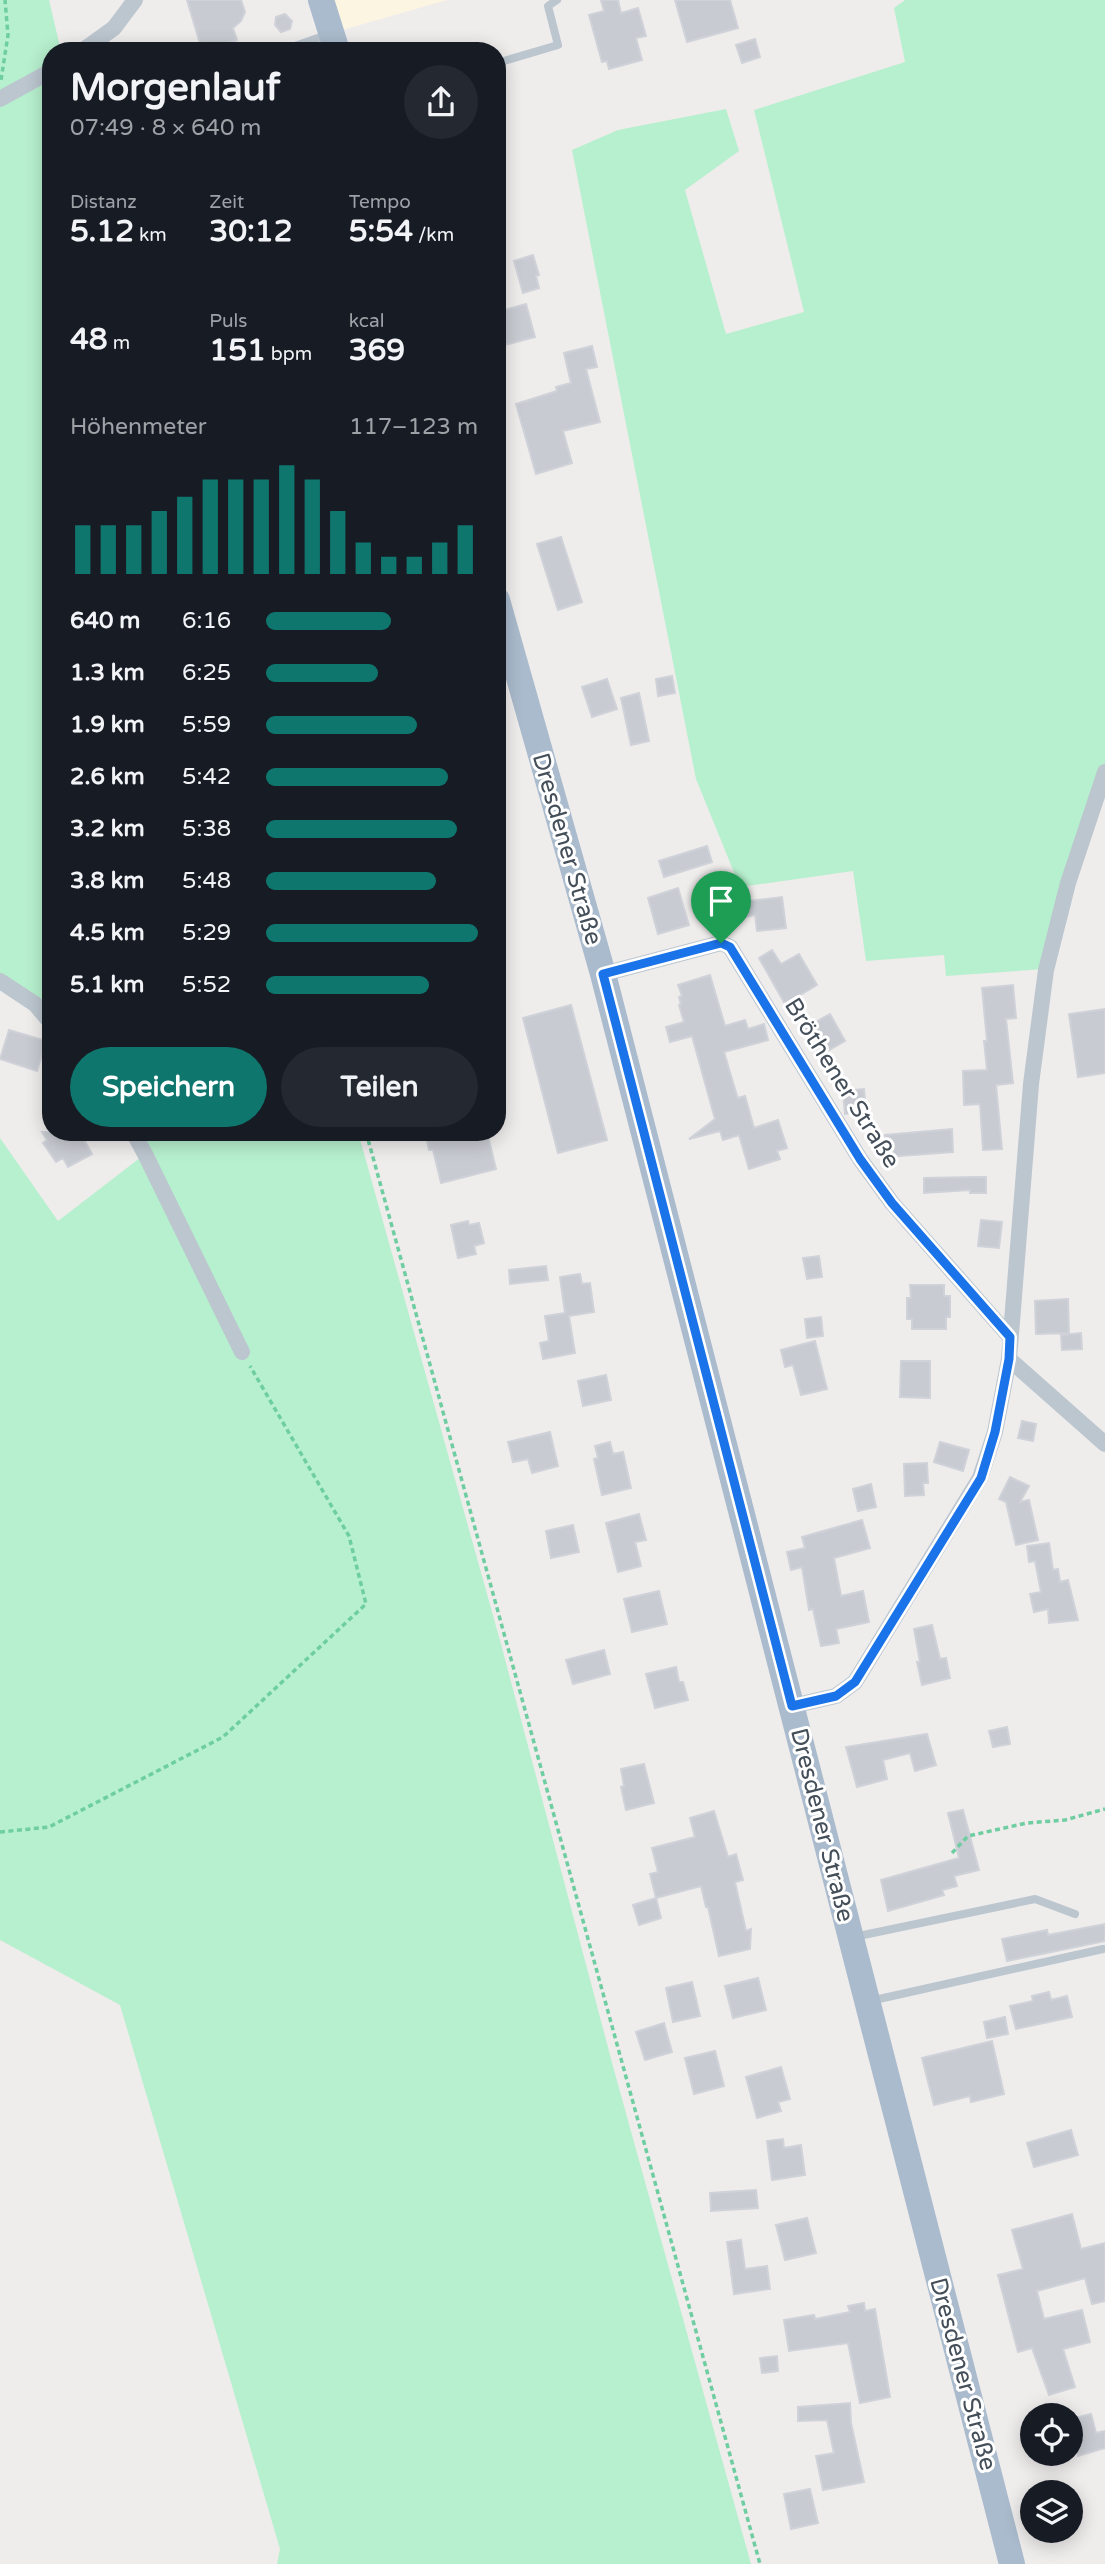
<!DOCTYPE html>
<html lang="de">
<head>
<meta charset="utf-8">
<style>
  :root { --surface:#171b24; --page:#242831; --text:#f1f3f6; --muted:#9ea1a6; --accent:#0f766e }
  body { margin:0; font-family:"Varela Round",sans-serif; background:var(--page); color:var(--text); height:100vh; display:flex; flex-direction:column; font-size:26px; white-space:nowrap }
  * { box-sizing:border-box; margin:0 }
  p { font-size:23px; color:var(--muted) }
  .icon { flex:none; width:38px; height:38px; fill:none; stroke:currentColor; stroke-width:2; stroke-linecap:round; stroke-linejoin:round }
  .map { position:relative; flex:1; overflow:hidden }
  .details { position:absolute; left:42px; top:42px; width:464px; height:1099px; display:flex; flex-direction:column; background:var(--surface); border-radius:28px; box-shadow:0 4px 18px #0003 }
  .details>* { flex:none }
  .controls { position:absolute; left:1020px; top:2403px; display:grid; gap:14px }
  .controls a { display:grid; place-items:center; width:63px; height:63px; border-radius:50%; background:var(--surface); box-shadow:0 4px 18px #0003; font-size:35px }
  .pin { position:absolute; display:grid; place-items:center; width:60px; height:60px; color:#fff; margin:-72px -30px; border-radius:50% 50% 50% 0; rotate:-45deg; box-shadow:0 0 7px #0007 }
  .pin .icon { rotate:45deg }
  .round { display:grid; place-items:center; flex:none; width:74px; height:74px; border-radius:37px; background:var(--page) }
  .summary { display:flex; align-items:center; justify-content:space-between; height:119px; padding:0 28px }
  h1 { font-size:38px; font-weight:800; line-height:52px }
  .stats { display:grid; grid-template-columns:repeat(3,1fr); gap:10px; height:119px; padding:7px 28px }
  .stats div { display:grid; align-content:center }
  .stats b { font-size:30px; font-weight:800 }
  .stats small { font-size:19px; font-weight:400 }
  .stats p { font-size:19px }
  .chart { height:196px; padding:14px 28px }
  .chart p { display:flex; justify-content:space-between }
  .chart svg { width:100%; height:126px; margin-top:7px; stroke:var(--accent); stroke-width:6 }
  .primary-button { display:flex; gap:14px; margin-top:auto; padding:14px 28px }
  .primary-button a { flex:1; height:80px; border-radius:42px; background:var(--accent); color:#fff; font-size:28px; font-weight:800; line-height:80px; text-align:center }
  .primary-button a+a { background:var(--page); color:var(--text) }
  ul { padding:0 28px; list-style:none; font-size:23px }
  li { display:grid; grid-template-columns:112px 84px 1fr; align-items:center; height:52px }
  li i { height:18px; border-radius:9px; background:var(--accent) }
  .map>svg:first-child { display:block }
</style>
</head>
<body>
<div class="map">
<svg width="1105" height="2564" viewBox="0 0 1105 2564">
  <rect width="100%" height="100%" fill="#efecec"/>
  <!-- commercial -->
  <path fill="#fcf5e2" d="M322 0H447L332 33Z"/>
  <!-- green -->
  <path fill="#b7f0ce" d="M0 0H49L61 51H51V1024L0 982Z
    M905 0H1105V769L1045 969 946 976 944 955 866 961 853 871 740 887 696 779 572 150 618 130 726 109 739 151 685 190 726 334 804 312 754 110 905 62 894 8Z
    M132 1132H358L501 1644 614 2070 751 2564H277L280 2549 120 2005 0 1940V1138L58 1221 145 1154Z"/>
  <!-- building -->
  <path fill="#c8cbd1" stroke="#cfd2d8" stroke-width="2" d="M187 0H241L245 12 241 21 233 28 237 40 202 50Z
    M601 0H618L621 13 638 8 646 36 636 38 642 60 609 69 607 61 602 62 589 15 604 11Z
    M675 0H730L738 28 687 42Z
    M285 14 292 21 290 29 281 32 275 25 276 17Z
    M755 39 760 57 742 63 736 45Z
    M533 255 539 275 536 276 539 288 523 293 514 261Z
    M526 304 535 337 497 347V312Z
    M592 346 597 367 586 369 600 422 563 431 572 463 536 474 516 404 557 391 556 387 571 383 564 353Z
    M561 537 582 602 558 610 537 544Z
    M672 676 675 693 658 696 656 679Z
    M607 679 617 709 592 717 582 687Z
    M639 693 649 741 631 745 621 698Z
    M707 846 712 862 664 877 659 861Z
    M678 888 689 925 658 934 648 898Z
    M748 896 749 901 782 897 786 928 757 931 755 915 733 919 730 898Z
    M772 950 781 964 799 954 817 985 785 1004 759 958Z
    M710 975 725 1026 745 1020 748 1029 764 1024 768 1040 724 1052 737 1096 738 1098 745 1096 754 1128 778 1120 787 1148 777 1151 780 1159 749 1169 739 1135 723 1140 720 1131 689 1139 715 1119 692 1036 670 1042 666 1027 684 1022 679 1005 681 1004 679 997 682 996 678 985Z
    M1013 985 1016 1018 1006 1019 1013 1083 996 1085 1002 1149 983 1150 980 1104 964 1105 963 1071 987 1070 984 1041H987L982 988Z
    M571 1005 607 1140 558 1153 523 1018Z
    M1105 1009V1073L1078 1077 1069 1014Z
    M830 1014 845 1041 819 1056 803 1029Z
    M9 1030 46 1041 37 1071 0 1059Z
    M864 1089 866 1112 845 1114 843 1091Z
    M952 1129 953 1152 886 1157 885 1135Z
    M42 1132H80L92 1154 68 1167 63 1158 56 1162 43 1143 47 1140Z
    M425 1132H487L496 1169 441 1183 433 1150H429Z
    M976 1177H986V1193H970V1190L924 1193V1178Z
    M981 1220 1002 1222 999 1248 978 1246Z
    M468 1221 469 1225 479 1223 484 1243 474 1246 476 1254 458 1258 451 1225Z
    M819 1256 822 1277 807 1279 803 1258Z
    M546 1266 548 1280 510 1284 509 1270Z
    M580 1274 582 1284 590 1283 594 1312 569 1316 575 1353 543 1359 540 1343 549 1341 545 1316 565 1313 560 1277Z
    M910 1285H944V1296H950V1317H946V1329H912V1319H907V1298H911Z
    M1068 1299 1069 1333 1036 1334 1035 1301Z
    M821 1317 823 1336 807 1338 805 1319Z
    M1081 1333 1082 1349 1062 1350 1061 1335Z
    M815 1341 827 1389 801 1395 793 1365 785 1367 781 1350Z
    M901 1361H930V1398L900 1397Z
    M606 1375 611 1400 583 1406 578 1381Z
    M1022 1421 1036 1424 1033 1441 1018 1438Z
    M550 1432 558 1466 532 1473 528 1459 513 1462 508 1442Z
    M610 1442 613 1454 623 1452 631 1488 602 1495 594 1459 598 1458 595 1446Z
    M940 1442 969 1450 963 1471 934 1462Z
    M927 1463 928 1483H923L924 1495 905 1496 904 1464Z
    M1010 1477 1029 1486 1020 1502 1029 1500 1038 1540 1016 1545 1006 1502 999 1499Z
    M871 1484 876 1507 858 1511 853 1489Z
    M639 1514 646 1540 635 1542 641 1566 618 1572 606 1523Z
    M862 1520 870 1548 834 1558 841 1596 863 1591 869 1622 836 1629 839 1643 821 1646 813 1609 809 1610 802 1567 791 1570 787 1552 805 1548 802 1537Z
    M573 1525 579 1552 551 1558 546 1531Z
    M1049 1543 1053 1570 1058 1569 1060 1582 1068 1580 1078 1620 1049 1623 1048 1609 1034 1612 1030 1594 1041 1592 1035 1561 1029 1562 1027 1546Z
    M659 1591 667 1624 632 1632 624 1599Z
    M932 1625 940 1659 946 1658 950 1678 922 1685 917 1662H920L914 1629Z
    M604 1650 610 1674 573 1684 566 1660Z
    M676 1667 679 1682H683L688 1700 655 1708 646 1674Z
    M1007 1727 1010 1744 993 1747 989 1731Z
    M927 1734 936 1765 915 1771 910 1753 883 1760 887 1779 857 1787 846 1747Z
    M644 1764 654 1803 626 1810 621 1787 624 1786 621 1769Z
    M963 1810 979 1870 954 1876 957 1886 942 1890 944 1895 888 1911 881 1880 959 1858 948 1813Z
    M714 1811 728 1857 736 1854 743 1880 735 1882 746 1931 751 1929 750 1949 719 1956 708 1907H706L701 1886 656 1898 650 1874 658 1872 652 1848 695 1837 690 1818Z
    M656 1898 661 1918 639 1925 633 1905Z
    M1105 1924V1941L1007 1961 1002 1939 1047 1930 1048 1935Z
    M758 1978 766 2010 733 2018 725 1986Z
    M692 1982 700 2016 673 2022 666 1988Z
    M1049 1992 1051 2000 1067 1996 1072 2017 1016 2029 1010 2006 1033 2001 1032 1996Z
    M1005 2017 1008 2034 987 2038 984 2022Z
    M664 2023 672 2052 645 2060 636 2032Z
    M992 2041 1004 2094 971 2102 970 2096 934 2105 922 2058Z
    M715 2051 724 2086 694 2094 685 2058Z
    M781 2067 790 2099 778 2102 781 2111 757 2118 746 2077Z
    M1071 2130 1078 2155 1034 2167 1027 2143Z
    M783 2139 784 2148 801 2145 805 2175 772 2180 767 2141Z
    M756 2190 758 2208 711 2211 710 2193Z
    M1072 2214 1081 2249 1105 2243V2301L1092 2304 1085 2278 1037 2291 1044 2319 1082 2310 1090 2342 1063 2349 1075 2387 1049 2395 1032 2348 1018 2352 998 2275 1023 2269 1012 2230Z
    M807 2218 816 2253 785 2260 776 2225Z
    M741 2240 745 2269 767 2266 770 2289 734 2294 727 2242Z
    M864 2303 865 2311 875 2309 890 2397 860 2403 848 2343 789 2351 784 2320 814 2315 815 2319 850 2312 848 2306Z
    M777 2356 778 2371 762 2373 760 2358Z
    M850 2403 851 2423 864 2482 823 2490 816 2456 834 2453 827 2420 798 2421V2407Z
    M1091 2414 1096 2433 1105 2431V2448L1078 2456 1071 2419Z
    M810 2489 818 2523 791 2529 784 2494Z"/>
  <g fill="none" stroke-linecap="round" stroke-linejoin="round">
    <!-- path -->
    <path stroke="#6ecea1" stroke-width="3.5" stroke-dasharray="5 3.5" stroke-linecap="butt" d="M1 80 8 35 5 0
      M366 1132 760 2564
      M0 1832 49 1827 223 1737 366 1604 349 1536 250 1366
      M952 1853 968 1836 1027 1823 1065 1820 1105 1809"/>
    <!-- lane -->
    <path stroke="#bcc6cf" stroke-width="8" d="M294 51 292 47 329 34
      M497 63 558 45 548 6 557 0
      M854 1937 1035 1899 1075 1914
      M870 2001 1103 1949"/>
    <!-- street -->
    <path stroke="#bcc6cf" stroke-width="16" d="M82 51 114 28 135 0
      M0 99 51 71
      M603 974 721 943 730 947 860 1159 892 1203 1010 1337
      M0 981 35 1004 51 1023
      M133 1132 145 1154 242 1352
      M1009 1359 1105 1444
      M792 1706 836 1696 855 1682 980 1478 995 1432 1009 1359 1031 1084 1046 970 1068 883 1105 772"/>
    <!-- primary -->
    <path stroke="#aabbcd" stroke-width="26" d="M321 0 337 51
      M497 600 603 974 1012 2564"/>
  </g>
  <g fill="none" stroke-linecap="round" stroke-linejoin="round">
    <!-- route casing -->
    <g stroke="#fff" stroke-width="14">
      <path id="route" d="M721 943 730 947 860 1159 892 1203 1010 1337 1009 1359 995 1432 981 1478 855 1682 836 1696 792 1706 603 974Z"/>
    </g>
    <!-- route -->
    <use href="#route" stroke="#1a73e8" stroke-width="9"/>
  </g>
  <g text-anchor="middle" dominant-baseline="central" stroke-width="6" stroke-linejoin="round" paint-order="stroke">
    <!-- street labels -->
    <g font-size="24" fill="#444f5a" stroke="#fff">
      <text transform="translate(567 849) rotate(74)">Dresdener Straße</text>
      <text transform="translate(842 1083) rotate(58)">Bröthener Straße</text>
      <text transform="translate(822 1825) rotate(76)">Dresdener Straße</text>
      <text transform="translate(963 2374) rotate(75)">Dresdener Straße</text>
    </g>
  </g>
</svg>
<div class="controls">
<a><svg class="icon" aria-label="locate" viewBox="0 0 24 24"><circle cx="12" cy="12" r="6"/><path d="M12 2v4M12 18v4M2 12h4M18 12h4"/></svg></a>
<a><svg class="icon" aria-label="layers" viewBox="0 0 24 24"><path d="M12 4l9 5-9 5-9-5zM3 14l9 5 9-5"/></svg></a>
</div>
<div class="pin" style="left:721px;top:943px;background:#1e9e55"><svg class="icon" aria-label="arrive" viewBox="0 0 24 24"><path d="M6 21V4h12l-3 4 3 4H6"/></svg></div>
<section class="details">
<div class="summary"><div><h1>Morgenlauf</h1><p>07:49 · 8 × 640 m</p></div><a class="round"><svg class="icon" aria-label="share" viewBox="0 0 24 24"><path d="M12 15V3M7 8l5-5 5 5M5 13v7h14v-7"/></svg></a></div>
<div class="stats">
<div><p>Distanz</p><b>5.12<small> km</small></b></div>
<div><p>Zeit</p><b>30:12</b></div>
<div><p>Tempo</p><b>5:54<small> /km</small></b></div>
</div>
<div class="stats">
<div><b>48<small> m</small></b></div>
<div><p>Puls</p><b>151<small> bpm</small></b></div>
<div><p>kcal</p><b>369</b></div>
</div>
<div class="chart"><p><span>Höhenmeter</span>117–123 m</p>
<svg viewBox="0 0 160 44" preserveAspectRatio="none"><path d="M5 44V27M15 44V27M25 44V27M35 44V22M45 44V17M55 44V11M65 44V11M75 44V11M85 44V6M95 44V11M105 44V22M115 44V33M125 44V38M135 44V38M145 44V33M155 44V27"/></svg>
</div>
<ul>
<li><b>640 m</b>6:16<i style="width:59%"></i></li>
<li><b>1.3 km</b>6:25<i style="width:53%"></i></li>
<li><b>1.9 km</b>5:59<i style="width:71%"></i></li>
<li><b>2.6 km</b>5:42<i style="width:86%"></i></li>
<li><b>3.2 km</b>5:38<i style="width:90%"></i></li>
<li><b>3.8 km</b>5:48<i style="width:80%"></i></li>
<li><b>4.5 km</b>5:29<i style="width:100%"></i></li>
<li><b>5.1 km</b>5:52<i style="width:77%"></i></li>
</ul>
<div class="primary-button"><a>Speichern</a><a>Teilen</a></div>
</section>
</div>
</body>
</html>
